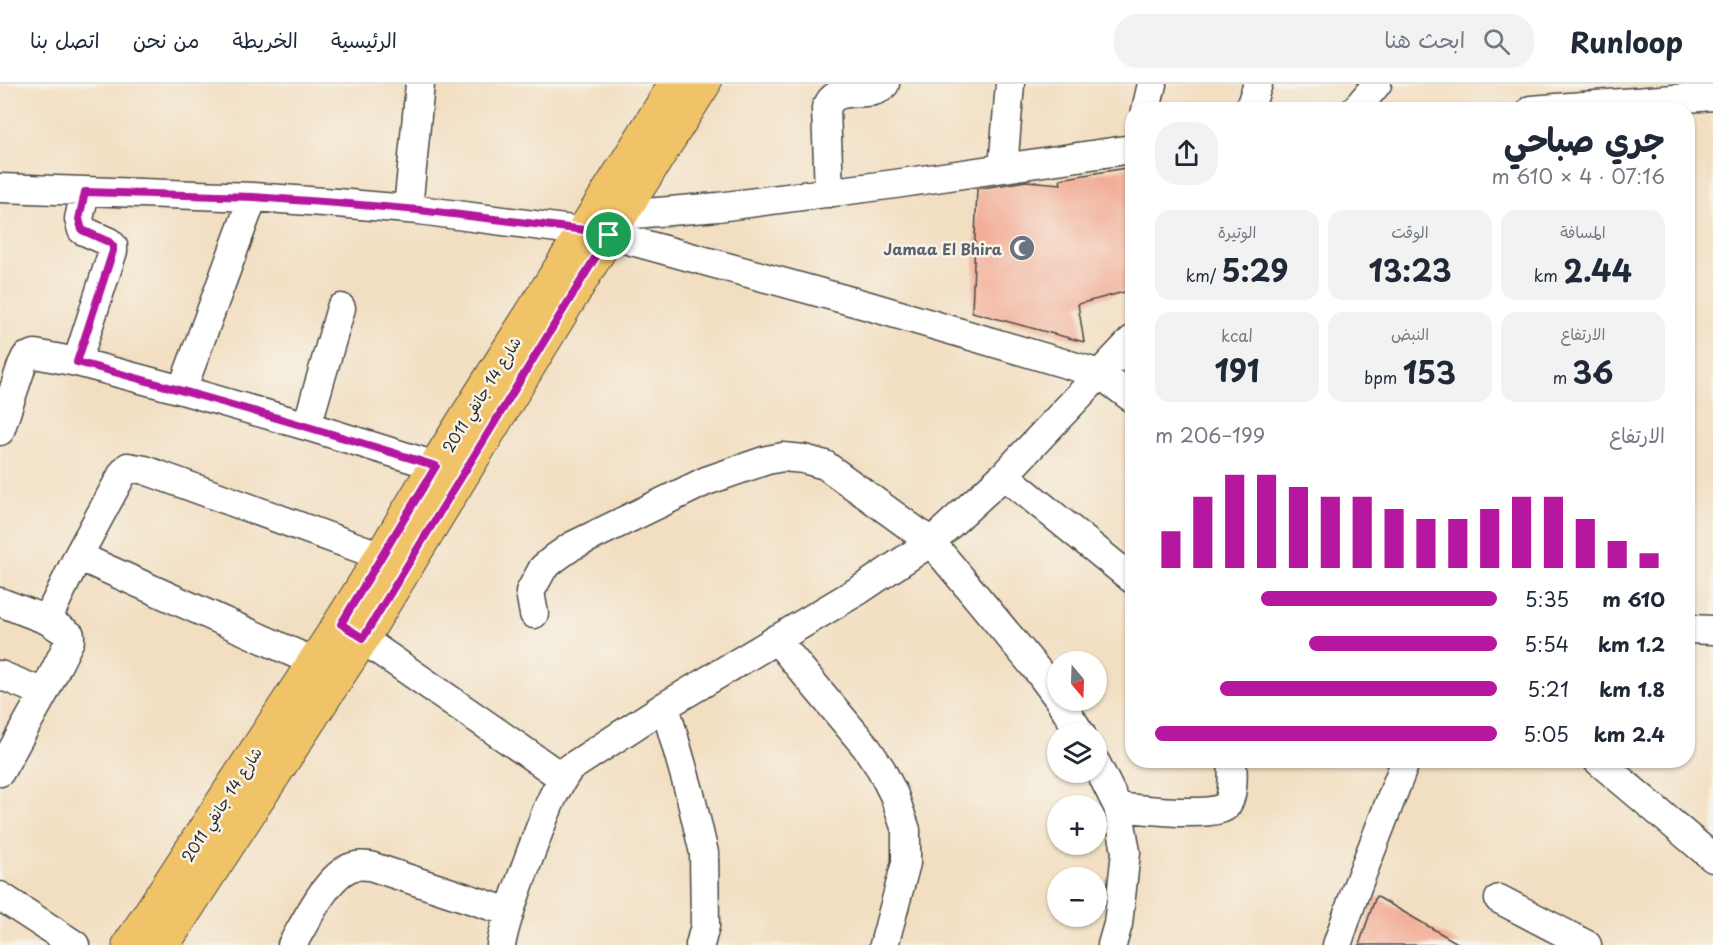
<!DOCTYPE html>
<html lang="ar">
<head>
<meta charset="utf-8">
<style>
  :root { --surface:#fff; --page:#f2f2f3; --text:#1f2937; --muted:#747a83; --line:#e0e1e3; --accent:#b5179e }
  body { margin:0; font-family:"Playpen Sans","Playpen Sans Arabic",sans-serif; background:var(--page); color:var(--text); direction:rtl; height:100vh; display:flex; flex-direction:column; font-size:22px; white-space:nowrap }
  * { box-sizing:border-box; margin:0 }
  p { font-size:20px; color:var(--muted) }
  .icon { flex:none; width:33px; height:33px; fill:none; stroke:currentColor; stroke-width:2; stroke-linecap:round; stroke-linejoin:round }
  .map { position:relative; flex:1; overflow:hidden; direction:ltr }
  .sheet { position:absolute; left:1125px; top:18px; width:570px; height:666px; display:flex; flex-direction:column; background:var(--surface); border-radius:24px; box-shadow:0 2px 4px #0004; direction:rtl }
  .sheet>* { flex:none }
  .needle { width:39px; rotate:161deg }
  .tools { position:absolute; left:1047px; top:567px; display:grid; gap:12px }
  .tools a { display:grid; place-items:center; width:60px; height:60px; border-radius:50%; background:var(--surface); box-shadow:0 2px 4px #0004; font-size:30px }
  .pin { position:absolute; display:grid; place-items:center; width:51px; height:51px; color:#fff; margin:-26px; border:3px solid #fff; border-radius:50%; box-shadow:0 2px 6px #0007 }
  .round { display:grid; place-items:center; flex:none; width:63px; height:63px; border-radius:24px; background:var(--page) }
  .headline { display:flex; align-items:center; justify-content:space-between; height:102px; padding:0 30px }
  h1 { font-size:33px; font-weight:700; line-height:45px }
  .figures { display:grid; grid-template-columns:repeat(3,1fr); gap:9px; height:102px; padding:6px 30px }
  .figures div { display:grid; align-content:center; border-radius:15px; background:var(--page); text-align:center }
  .figures b { font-size:30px; font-weight:700 }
  .figures small { font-size:16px; font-weight:400 }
  .figures p { font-size:16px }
  .chart { height:168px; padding:12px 30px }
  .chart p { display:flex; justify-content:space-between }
  .chart svg { width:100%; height:108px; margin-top:6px; stroke:var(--accent); stroke-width:6 }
  ul { padding:0 30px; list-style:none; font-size:20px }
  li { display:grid; grid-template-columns:96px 72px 1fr; align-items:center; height:45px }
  li i { height:15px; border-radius:8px; background:var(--accent) }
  header { display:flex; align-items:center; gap:36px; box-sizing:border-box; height:84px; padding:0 30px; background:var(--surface); border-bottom:2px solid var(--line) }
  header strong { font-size:28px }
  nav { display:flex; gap:33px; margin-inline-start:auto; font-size:21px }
  .search { width:420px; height:54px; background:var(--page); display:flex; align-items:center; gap:15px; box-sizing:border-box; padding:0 21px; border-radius:24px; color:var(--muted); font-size:22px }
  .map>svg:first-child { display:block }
</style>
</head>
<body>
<header>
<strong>Runloop</strong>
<div class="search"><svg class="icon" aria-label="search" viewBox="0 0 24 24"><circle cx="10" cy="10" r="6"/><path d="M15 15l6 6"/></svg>ابحث هنا</div>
<nav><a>الرئيسية</a><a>الخريطة</a><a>من نحن</a><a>اتصل بنا</a></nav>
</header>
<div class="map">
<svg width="1713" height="861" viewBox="0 0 1713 861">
  <rect width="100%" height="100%" fill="#f7f3e8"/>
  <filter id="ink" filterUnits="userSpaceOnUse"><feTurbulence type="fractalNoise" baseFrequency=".0167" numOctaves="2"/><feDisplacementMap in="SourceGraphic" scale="12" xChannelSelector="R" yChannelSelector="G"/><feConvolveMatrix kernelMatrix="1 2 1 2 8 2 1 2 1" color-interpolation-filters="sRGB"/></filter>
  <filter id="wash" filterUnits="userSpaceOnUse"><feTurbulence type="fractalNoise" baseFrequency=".008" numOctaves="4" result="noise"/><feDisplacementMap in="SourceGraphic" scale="24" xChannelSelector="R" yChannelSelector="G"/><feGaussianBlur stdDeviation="1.35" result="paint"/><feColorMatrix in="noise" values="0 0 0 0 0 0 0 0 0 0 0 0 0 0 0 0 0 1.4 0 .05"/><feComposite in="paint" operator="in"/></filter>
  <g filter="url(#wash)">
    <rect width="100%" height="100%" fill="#f2dfc2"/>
    <g id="blocks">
      <!-- building -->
      <path fill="#f2ad97" d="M1132 83V206L1078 220 1084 258 972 228 977 105 1026 97 1061 100 1060 95Z
        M1376 812 1461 861H1359Z"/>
    </g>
  </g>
  <g filter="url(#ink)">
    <use href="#blocks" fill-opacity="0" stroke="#494642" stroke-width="1.5"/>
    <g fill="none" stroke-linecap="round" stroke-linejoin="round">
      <!-- minor casing -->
      <g stroke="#494642" stroke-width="31">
        <path id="minor" d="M1146 26 1152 0
          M1249 26 1258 0
          M1355 26 1377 0
          M1531 26 1713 12
          M1003 84 1010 0
          M0 104 253 113 337 119 419 126 610 151 869 222 1100 290 1132 314
          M829 109 826 24C828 22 829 18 831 16 844 1 873 16 885 0
          M408 125 420 0
          M621 131 718 123 895 100 1132 65
          M77 278 113 167V162L109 158 82 146 79 135 85 108
          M182 306 253 113
          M307 342 341 224
          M0 347 22 281 26 273 35 270 77 278 182 306 307 342 436 382
          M1004 391 1132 495
          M78 472 314 578
          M0 518 47 536 70 551V556L44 609 0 688
          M534 530 530 508 543 484 555 474 572 462 706 397 767 376 783 373 804 375 825 381 931 458 1038 587 1058 614
          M47 536 78 472 123 389 128 383 145 386 381 472
          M345 543 563 694
          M1688 545 1713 546
          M776 555 866 663 881 685 894 711 906 746V779L884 861
          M0 591 44 609
          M1059 616 1081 650
          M665 622 690 710 704 769 705 842 700 861
          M1597 676 1713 774
          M1096 679 1118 723 1126 768 1118 840 1112 861
          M1118 723C1137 725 1214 734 1226 722 1234 713 1233 688 1232 676
          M0 812 75 861
          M1499 815 1587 861
          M292 861C305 839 329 786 356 782 361 781 366 782 370 782L509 828
          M501 861C507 829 520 799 531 768 542 740 551 709 570 684L665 622 861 505 931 458 1004 391 1132 256
          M1337 861 1357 803 1406 676"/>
      </g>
      <!-- major casing -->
      <g stroke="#494642" stroke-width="35">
        <path id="major" d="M129 861 314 578C358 515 395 447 436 381 515 254 597 128 675 0
          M163 861 363 554 621 131 704 0"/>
      </g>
      <!-- minor -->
      <use href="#minor" stroke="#fff" stroke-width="28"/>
      <!-- major -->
      <use href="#major" stroke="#f1c369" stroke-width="33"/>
    </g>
  </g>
  <g fill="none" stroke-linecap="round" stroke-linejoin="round" filter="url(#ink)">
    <!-- route casing -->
    <g stroke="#fff" stroke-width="12">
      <path id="route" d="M85 108 253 113 337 119 419 126 585 146 609 151 363 554 341 540 436 382C317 345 197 310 77 278L113 167V162L109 158 82 146 79 135Z"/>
    </g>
    <!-- route -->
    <use href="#route" stroke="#b5179e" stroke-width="8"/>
  </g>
  <!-- icons -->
  <defs>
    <g id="mosque-disc" transform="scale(1.35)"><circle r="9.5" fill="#6b7280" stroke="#f7f3e8"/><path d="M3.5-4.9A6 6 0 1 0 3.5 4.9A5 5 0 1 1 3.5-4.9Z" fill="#fff"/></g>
  </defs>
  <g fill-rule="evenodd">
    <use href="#mosque-disc" x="1022" y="164"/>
  </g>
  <g text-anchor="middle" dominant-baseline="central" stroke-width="5" stroke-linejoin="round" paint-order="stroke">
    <!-- worship labels -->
    <g font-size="15" font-weight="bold" fill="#5b616d" stroke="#f7f3e8" text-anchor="end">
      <text x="1002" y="164">Jamaa El Bhira</text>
    </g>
    <!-- street labels -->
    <g font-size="15" fill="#2b2b2b" stroke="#f7f3e8">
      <text transform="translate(481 310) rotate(-58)">شارع 14 جانفي 2011</text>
      <text transform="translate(221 720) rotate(-57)">شارع 14 جانفي 2011</text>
    </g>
  </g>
</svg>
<div class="tools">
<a><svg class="needle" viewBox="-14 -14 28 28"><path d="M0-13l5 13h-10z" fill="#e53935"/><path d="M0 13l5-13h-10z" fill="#747a83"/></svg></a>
<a><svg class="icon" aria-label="layers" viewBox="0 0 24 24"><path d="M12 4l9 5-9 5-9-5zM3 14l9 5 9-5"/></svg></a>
<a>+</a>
<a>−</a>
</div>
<div class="pin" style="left:609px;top:151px;background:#1e9e55"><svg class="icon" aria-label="arrive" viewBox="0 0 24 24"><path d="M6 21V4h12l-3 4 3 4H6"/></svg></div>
<section class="sheet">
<div class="headline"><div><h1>جري صباحي</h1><p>07:16 · 4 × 610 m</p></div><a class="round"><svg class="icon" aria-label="share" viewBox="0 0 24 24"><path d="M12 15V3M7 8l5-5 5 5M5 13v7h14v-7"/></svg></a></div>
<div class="figures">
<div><p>المسافة</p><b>2.44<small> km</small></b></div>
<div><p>الوقت</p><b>13:23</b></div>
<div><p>الوتيرة</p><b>5:29<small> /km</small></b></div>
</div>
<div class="figures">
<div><p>الارتفاع</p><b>36<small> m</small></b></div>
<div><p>النبض</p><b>153<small> bpm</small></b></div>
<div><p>kcal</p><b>191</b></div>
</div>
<div class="chart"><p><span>الارتفاع</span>199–206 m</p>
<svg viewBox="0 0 160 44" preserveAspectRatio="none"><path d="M5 44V29M15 44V15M25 44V6M35 44V6M45 44V11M55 44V15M65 44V15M75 44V20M85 44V24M95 44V24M105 44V20M115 44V15M125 44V15M135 44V24M145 44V33M155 44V38"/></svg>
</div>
<ul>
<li><b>610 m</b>5:35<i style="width:69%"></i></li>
<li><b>1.2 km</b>5:54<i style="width:55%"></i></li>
<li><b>1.8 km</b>5:21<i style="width:81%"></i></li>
<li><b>2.4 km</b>5:05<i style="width:100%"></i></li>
</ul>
</section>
</div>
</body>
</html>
